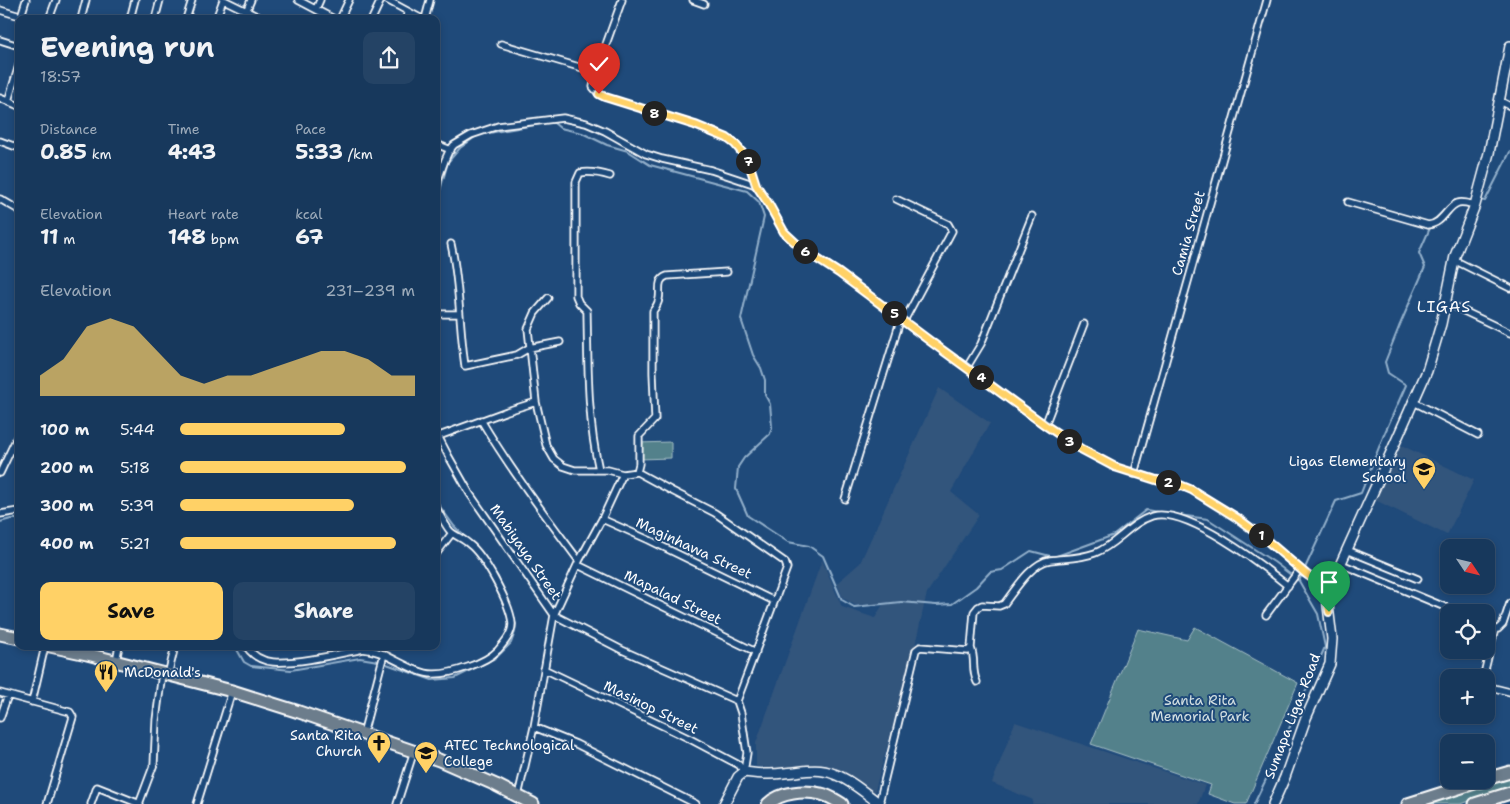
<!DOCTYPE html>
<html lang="en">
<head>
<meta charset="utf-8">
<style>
  :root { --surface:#17385c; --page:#244365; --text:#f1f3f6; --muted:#9eacbb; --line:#365272; --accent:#ffd166 }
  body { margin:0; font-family:"Shantell Sans",sans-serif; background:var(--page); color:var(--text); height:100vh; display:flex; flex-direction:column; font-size:19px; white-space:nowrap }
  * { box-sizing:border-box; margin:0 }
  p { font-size:16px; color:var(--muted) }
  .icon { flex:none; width:28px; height:28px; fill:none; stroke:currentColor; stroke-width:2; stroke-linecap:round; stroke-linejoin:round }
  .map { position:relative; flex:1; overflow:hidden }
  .details { position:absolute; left:15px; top:15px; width:425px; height:635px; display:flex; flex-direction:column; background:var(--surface); border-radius:10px; box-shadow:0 2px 8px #0003,0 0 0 1px var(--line) }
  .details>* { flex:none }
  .needle { width:32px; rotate:125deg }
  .tools { position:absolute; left:1440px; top:539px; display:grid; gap:10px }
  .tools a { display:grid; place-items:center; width:55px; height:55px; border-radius:10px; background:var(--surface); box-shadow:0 2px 8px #0003,0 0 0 1px var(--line); font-size:25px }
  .pin { position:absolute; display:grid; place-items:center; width:42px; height:42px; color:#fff; margin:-51px -21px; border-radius:50% 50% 50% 0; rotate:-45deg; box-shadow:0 0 5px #0007 }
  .pin .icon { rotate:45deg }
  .km { position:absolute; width:25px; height:25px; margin:-12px; border-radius:50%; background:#222; color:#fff; font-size:14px; line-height:25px; text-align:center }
  .round { display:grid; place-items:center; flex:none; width:52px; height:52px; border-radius:10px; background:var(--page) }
  .summary { display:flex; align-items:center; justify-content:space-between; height:85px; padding:0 25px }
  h1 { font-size:28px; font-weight:700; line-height:38px }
  .stats { display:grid; grid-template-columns:repeat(3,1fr); gap:8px; height:85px; padding:5px 25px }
  .stats div { display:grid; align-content:center }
  .stats b { font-size:21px; font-weight:700 }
  .stats small { font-size:14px; font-weight:400 }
  .stats p { font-size:14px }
  .chart { height:140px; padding:10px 25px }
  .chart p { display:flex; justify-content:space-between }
  .chart svg { width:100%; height:90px; margin-top:5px; fill:var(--accent); opacity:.7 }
  .action { display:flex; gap:10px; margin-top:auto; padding:10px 25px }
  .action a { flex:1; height:58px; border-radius:10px; background:var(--accent); color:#111; font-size:20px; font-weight:700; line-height:58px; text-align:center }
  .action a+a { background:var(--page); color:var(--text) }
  ul { padding:0 25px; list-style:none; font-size:16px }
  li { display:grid; grid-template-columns:80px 60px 1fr; align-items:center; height:38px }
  li i { height:12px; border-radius:6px; background:var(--accent) }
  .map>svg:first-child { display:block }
</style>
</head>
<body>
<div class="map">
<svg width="1510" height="804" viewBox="0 0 1510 804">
  <rect width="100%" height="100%" fill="#1f4a7a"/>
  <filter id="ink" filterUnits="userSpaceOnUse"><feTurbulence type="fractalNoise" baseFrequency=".02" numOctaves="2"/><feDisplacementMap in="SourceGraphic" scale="10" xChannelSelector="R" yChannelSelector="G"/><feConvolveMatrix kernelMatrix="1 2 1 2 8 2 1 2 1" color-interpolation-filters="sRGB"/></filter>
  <g filter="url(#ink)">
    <!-- built -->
    <path fill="#32547c" d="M939 388 990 423 951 492 979 515 927 593 914 650 874 794 837 769 819 766 769 769 756 766V743L822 560 842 607 875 618 883 604 855 605 843 598 837 583 860 563Z
      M1401 445 1474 480 1447 535 1375 500Z
      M1015 722 1205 785 1198 804H1032L1033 800 992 783Z"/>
    <!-- green -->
    <path fill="#52818b" stroke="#a8c0c5" d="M671 442V458L639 459V443Z
      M1195 627 1298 683 1246 804H1235L1208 794 1211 785 1091 744 1138 629 1187 640Z
      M1510 775V789L1460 804H1425Z"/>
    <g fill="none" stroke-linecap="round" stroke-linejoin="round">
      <!-- stream -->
      <path stroke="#93b0cb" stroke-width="2" d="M549 122 554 123 560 128 582 133 607 145 628 151 650 165 747 191 759 202 764 217 741 319 753 355 761 368 765 380V395L770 404 772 427 770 434 744 458 738 467 736 489 748 516 788 542 809 546 823 556 842 600 854 607 901 602 936 605 952 604 976 587 990 572 1002 570 1031 551 1054 557 1114 535 1146 510 1164 513
        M483 134 540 124
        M1480 200 1485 201 1510 152
        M436 205 448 162 460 148 478 135
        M1433 221 1454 200H1460
        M436 501 454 526 466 538
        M1171 514 1208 519 1274 562 1299 581 1318 614 1325 647 1273 765 1254 804
        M0 522 11 519H19
        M492 569 498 577 501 586
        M1299 581 1336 501 1361 493 1383 437 1406 385 1388 373 1385 362 1399 327 1425 267 1419 253 1430 228
        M235 646 244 662 251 666 291 670 360 658 378 661 432 680 455 678 497 657 511 643 515 632 516 624 514 619"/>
      <!-- street casing -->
      <g stroke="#fff" stroke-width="9">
        <path id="street" d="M224 0 263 19
          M298 0 334 19
          M387 0 422 19
          M622 0 596 72 593 87 599 94 605 97 695 125 727 138 735 144 745 156 749 163 756 185 768 203 784 232 803 249 839 273 934 344 1045 425 1081 449 1115 467 1157 480 1180 485 1192 490 1237 517 1264 538 1306 574 1326 589
          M693 0 704 4
          M316 9 320 0
          M0 10 30 19
          M21 16 26 0
          M49 19 56 0
          M81 19 86 0
          M130 19 135 0
          M155 19 160 0
          M186 19 192 0
          M216 19 223 0
          M243 19 251 0
          M340 19 349 0
          M372 19 381 0
          M405 19 409 12
          M425 19 430 0
          M0 40 19 46
          M501 44 596 72
          M0 98 19 106
          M8 101 19 65
          M1500 101 1510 106
          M0 141 19 148
          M436 144 451 150
          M436 185 445 160 449 151 454 145 471 135 498 126 563 118 586 123 605 131 646 154 662 159 711 170 756 185
          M0 199 19 210
          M896 199 948 224 952 231 904 321
          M1348 202 1428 225C1443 224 1447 206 1458 203 1463 201 1470 204 1475 205
          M451 244C460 284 459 325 465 366L517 355 529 348 560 342
          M1454 260 1510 288
          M548 298 535 313 528 329 536 402 546 445 554 459 563 466 575 470H608L623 474 637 472 672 491 715 513 785 562 787 568 737 701 741 713 747 753 744 772
          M1445 302 1510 333
          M436 314H459
          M967 367 981 344 1032 216
          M1412 401 1478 435
          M481 420C510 469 545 515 579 561
          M1045 425 1084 324
          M436 432 449 457 470 494 554 615 622 650 737 701
          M439 436 507 411 536 402
          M599 470C587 418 588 364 587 311L579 303 576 296V182L580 173C591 171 600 173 610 176
          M637 472 639 464V436L655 419 653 373V311C656 307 658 304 659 299 661 290 656 280 667 276L727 272
          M0 473 19 433
          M1134 474 1267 0
          M845 499 901 318
          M0 514 19 511
          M602 519 649 540 774 601
          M1347 550 1418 579
          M436 554 452 533
          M1341 564 1457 612
          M578 565 756 652
          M1266 615 1300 569
          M1486 625 1495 629H1498L1503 624 1510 603
          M246 646C252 655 262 661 273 662 298 664 338 654 363 649 371 650 379 652 385 655 399 661 420 675 435 674 452 674 486 663 498 650 504 643 512 634 512 624 511 605 484 555 469 544 464 539 455 536 450 531 445 525 441 516 436 508
          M971 648C976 660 971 670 977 682
          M116 661 119 646
          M544 669 688 738 739 765 744 772
          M168 675 175 646
          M1483 678 1495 629
          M1486 686 1510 692
          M0 693 70 712 73 717 47 804
          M32 702 45 646
          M0 718 8 695
          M534 727 576 744 696 804
          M363 734 384 654
          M518 796 534 727 554 615 579 561 602 519 623 474
          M879 803 916 650 920 647 968 651 971 648 974 612 978 607 982 605 999 606 1004 604C1015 590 1031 563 1050 560 1065 558 1079 559 1095 553 1116 545 1130 523 1152 516 1186 506 1262 565 1288 586
          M91 804 97 787 140 804
          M139 804 154 764 156 720 162 673
          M197 804 232 691
          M397 804 414 751"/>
      </g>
      <!-- secondary casing -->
      <g stroke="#fff" stroke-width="12">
        <path id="secondary" d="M724 804 738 777 744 772C757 774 771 775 784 773 801 772 817 767 834 774 851 780 866 794 880 804
          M1273 804 1285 777 1306 718 1330 664 1332 639 1326 589 1336 574 1388 459 1427 371 1441 324 1455 256 1475 205 1489 153 1510 46"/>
      </g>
      <!-- highway casing -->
      <g stroke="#fff" stroke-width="15">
        <path id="highway" d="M0 634 19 638
          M50 646 87 654 232 691 299 712 439 760 496 785 533 804
          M1486 779 1510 772
          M768 804C781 792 804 790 821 794 828 795 835 800 842 804
          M1408 804 1484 780
          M1475 804 1510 793"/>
      </g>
      <!-- street -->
      <use href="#street" stroke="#1f4a7a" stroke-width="5.5"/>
      <!-- secondary -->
      <use href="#secondary" stroke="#1f4a7a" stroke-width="9"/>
      <!-- highway -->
      <use href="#highway" stroke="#6c7d8c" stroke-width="11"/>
    </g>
  </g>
  <g fill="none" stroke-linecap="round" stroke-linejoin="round" filter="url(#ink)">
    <!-- route casing -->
    <g stroke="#fff" stroke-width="10">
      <path id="route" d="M599 94 605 97 695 125 727 138 735 144 745 156 749 163 756 185 768 203 784 232 803 250 839 273 934 344 1045 425 1081 449 1115 467 1156 480 1180 485 1192 490 1237 518 1264 538 1306 574 1326 588 1329 612"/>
    </g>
    <!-- route -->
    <use href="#route" stroke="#ffd166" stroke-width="6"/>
  </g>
  <!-- icons -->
  <defs>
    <g id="school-pin" transform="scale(1.25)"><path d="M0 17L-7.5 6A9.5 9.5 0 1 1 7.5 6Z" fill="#ffd166" stroke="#1f4a7a"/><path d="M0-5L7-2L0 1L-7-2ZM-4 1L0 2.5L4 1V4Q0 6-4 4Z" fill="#111"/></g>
    <g id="restaurant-pin" transform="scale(1.25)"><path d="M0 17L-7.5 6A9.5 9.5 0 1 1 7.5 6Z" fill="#ffd166" stroke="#1f4a7a"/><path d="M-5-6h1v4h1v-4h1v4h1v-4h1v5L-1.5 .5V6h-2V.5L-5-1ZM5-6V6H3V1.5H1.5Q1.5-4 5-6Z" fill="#111"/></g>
    <g id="church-pin" transform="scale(1.25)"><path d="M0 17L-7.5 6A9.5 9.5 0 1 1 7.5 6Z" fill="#ffd166" stroke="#1f4a7a"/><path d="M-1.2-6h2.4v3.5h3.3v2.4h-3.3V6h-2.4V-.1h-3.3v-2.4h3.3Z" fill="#111"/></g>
    <g id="university-pin" transform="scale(1.25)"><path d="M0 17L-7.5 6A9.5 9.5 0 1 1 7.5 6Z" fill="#ffd166" stroke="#1f4a7a"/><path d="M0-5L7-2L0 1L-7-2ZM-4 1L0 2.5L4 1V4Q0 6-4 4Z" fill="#111"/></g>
  </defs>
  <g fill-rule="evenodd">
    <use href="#school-pin" x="1424" y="469"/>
    <use href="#restaurant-pin" x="106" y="672"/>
    <use href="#church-pin" x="379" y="743"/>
    <use href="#university-pin" x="426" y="753"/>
  </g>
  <g text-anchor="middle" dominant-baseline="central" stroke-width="4" stroke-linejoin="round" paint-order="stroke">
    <!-- street labels -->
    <g font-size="14" fill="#fff" stroke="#1f4a7a">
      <text transform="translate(1188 233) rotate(-74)">Camia Street</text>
      <text transform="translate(694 548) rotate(25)">Maginhawa Street</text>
      <text transform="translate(526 552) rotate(55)">Mabiyaya Street</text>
      <text transform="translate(673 597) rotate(26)">Mapalad Street</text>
      <text transform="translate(651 707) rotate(26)">Masinop Street</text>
      <text transform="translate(1292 716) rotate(-69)">Sumapa Ligas Road</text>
    </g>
    <!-- poi labels -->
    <g font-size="14" fill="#fff" stroke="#1f4a7a" text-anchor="end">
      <text x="1406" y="461">Ligas Elementary<tspan x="1406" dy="16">School</tspan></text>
      <text x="124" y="672" text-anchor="start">McDonald's</text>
      <text x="362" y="735">Santa Rita<tspan x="362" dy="16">Church</tspan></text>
      <text x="444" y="745" text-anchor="start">ATEC Technological<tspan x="444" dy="16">College</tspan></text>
    </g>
    <!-- park labels -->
    <g font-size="14" fill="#d4e0e2" stroke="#1f4a7a">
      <text x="1200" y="700">Santa Rita<tspan x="1200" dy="16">Memorial Park</tspan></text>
    </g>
    <!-- quarter labels -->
    <g font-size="16" letter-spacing="1" fill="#fff" stroke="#1f4a7a">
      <text x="1444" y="306">LIGAS</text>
    </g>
  </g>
</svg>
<div class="tools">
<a><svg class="needle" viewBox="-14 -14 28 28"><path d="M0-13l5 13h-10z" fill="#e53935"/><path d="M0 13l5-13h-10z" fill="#9eacbb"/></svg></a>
<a><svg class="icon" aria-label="locate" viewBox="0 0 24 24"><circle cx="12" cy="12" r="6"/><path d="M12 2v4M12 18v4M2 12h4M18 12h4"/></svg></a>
<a>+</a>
<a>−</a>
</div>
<div class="pin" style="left:1329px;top:612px;background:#1e9e55"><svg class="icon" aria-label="arrive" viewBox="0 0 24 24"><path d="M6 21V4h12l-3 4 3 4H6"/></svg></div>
<div class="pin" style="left:599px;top:94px;background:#d93025"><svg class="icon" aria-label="check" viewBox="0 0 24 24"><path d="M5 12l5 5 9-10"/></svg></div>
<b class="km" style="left:1261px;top:535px">1</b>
<b class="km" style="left:1168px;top:482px">2</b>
<b class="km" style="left:1069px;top:441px">3</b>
<b class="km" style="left:981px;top:377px">4</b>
<b class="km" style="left:894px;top:313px">5</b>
<b class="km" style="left:805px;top:251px">6</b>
<b class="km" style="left:748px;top:161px">7</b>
<b class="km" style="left:654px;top:113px">8</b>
<section class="details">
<div class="summary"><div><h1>Evening run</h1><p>18:57</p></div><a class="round"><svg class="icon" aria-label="share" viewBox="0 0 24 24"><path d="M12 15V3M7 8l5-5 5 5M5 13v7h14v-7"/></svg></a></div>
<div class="stats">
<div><p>Distance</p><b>0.85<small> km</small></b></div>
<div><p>Time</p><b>4:43</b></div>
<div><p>Pace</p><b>5:33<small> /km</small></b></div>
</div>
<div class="stats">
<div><p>Elevation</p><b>11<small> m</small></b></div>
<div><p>Heart rate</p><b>148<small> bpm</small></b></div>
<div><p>kcal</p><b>67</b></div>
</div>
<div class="chart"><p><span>Elevation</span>231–239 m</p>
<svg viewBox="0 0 160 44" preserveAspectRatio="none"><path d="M0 44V34L10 26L20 10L30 6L40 10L50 22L60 34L70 38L80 34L90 34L100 30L110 26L120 22L130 22L140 26L150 34L160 34V44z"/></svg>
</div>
<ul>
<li><b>100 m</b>5:44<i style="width:70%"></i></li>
<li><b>200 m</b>5:18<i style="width:96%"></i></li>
<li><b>300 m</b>5:39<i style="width:74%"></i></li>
<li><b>400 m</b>5:21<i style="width:92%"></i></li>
</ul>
<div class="action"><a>Save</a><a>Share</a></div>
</section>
</div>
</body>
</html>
